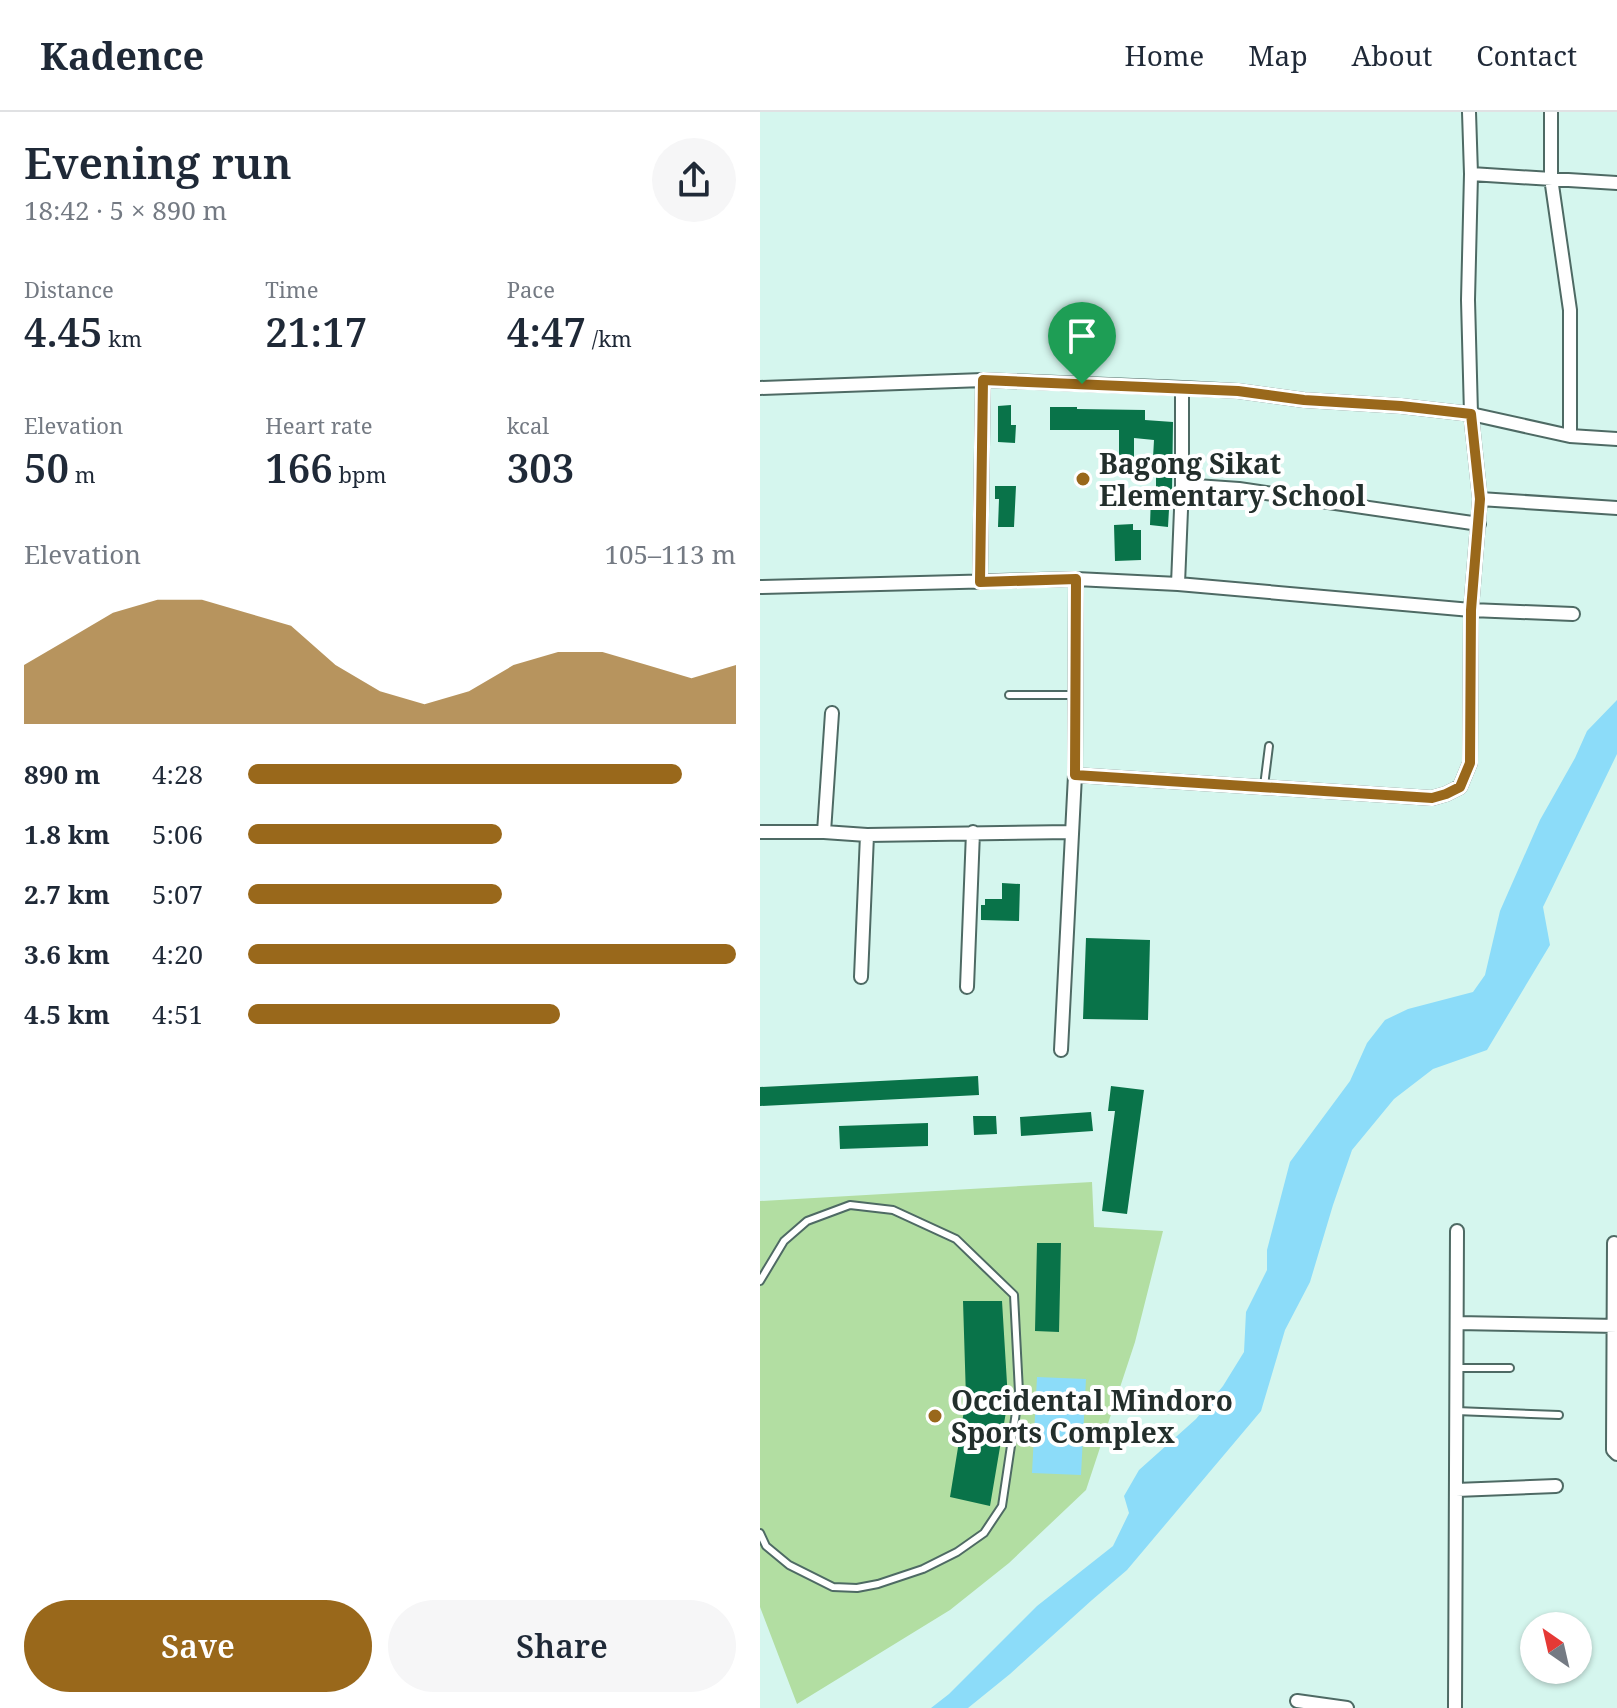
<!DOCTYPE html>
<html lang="en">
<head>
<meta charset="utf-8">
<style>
  :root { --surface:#fff; --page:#f6f6f7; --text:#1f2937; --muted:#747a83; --line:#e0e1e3; --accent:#99681b }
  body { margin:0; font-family:"Noto Serif",serif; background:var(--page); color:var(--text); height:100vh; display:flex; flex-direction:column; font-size:30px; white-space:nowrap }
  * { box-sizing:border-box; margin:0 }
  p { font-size:26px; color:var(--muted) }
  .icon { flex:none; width:44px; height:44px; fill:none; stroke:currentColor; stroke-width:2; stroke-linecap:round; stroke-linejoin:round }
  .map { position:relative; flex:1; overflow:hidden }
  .drawer { display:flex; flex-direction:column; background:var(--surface); width:760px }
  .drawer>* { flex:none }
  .needle { width:52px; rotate:326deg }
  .fabs { position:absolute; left:760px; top:1500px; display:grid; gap:16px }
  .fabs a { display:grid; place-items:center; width:72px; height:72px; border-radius:50%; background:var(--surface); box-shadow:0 2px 6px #0004; font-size:40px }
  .pin { position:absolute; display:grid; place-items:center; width:68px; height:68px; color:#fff; margin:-82px -34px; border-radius:50% 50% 50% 0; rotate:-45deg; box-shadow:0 0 8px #0007 }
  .pin .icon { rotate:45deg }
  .round { display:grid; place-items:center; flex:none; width:84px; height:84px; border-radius:42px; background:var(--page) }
  .head { display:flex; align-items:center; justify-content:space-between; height:136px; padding:0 24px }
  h1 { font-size:44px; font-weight:600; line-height:60px }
  .metrics { display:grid; grid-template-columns:repeat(3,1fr); gap:12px; height:136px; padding:8px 24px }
  .metrics div { display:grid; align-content:center }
  .metrics b { font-size:40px; font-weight:600 }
  .metrics small { font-size:22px; font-weight:400 }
  .metrics p { font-size:22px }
  .chart { height:224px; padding:16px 24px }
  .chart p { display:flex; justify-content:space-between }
  .chart svg { width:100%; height:144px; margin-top:8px; fill:var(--accent); opacity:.7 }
  .action { display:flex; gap:16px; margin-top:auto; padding:16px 24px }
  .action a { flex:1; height:92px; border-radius:48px; background:var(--accent); color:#fff; font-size:32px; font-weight:600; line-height:92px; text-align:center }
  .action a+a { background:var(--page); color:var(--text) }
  ul { padding:0 24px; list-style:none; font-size:26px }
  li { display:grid; grid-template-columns:128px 96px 1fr; align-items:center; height:60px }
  li i { height:20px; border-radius:10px; background:var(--accent) }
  header { display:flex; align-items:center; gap:48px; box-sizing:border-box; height:112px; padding:0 40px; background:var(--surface); border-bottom:2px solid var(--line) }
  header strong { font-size:38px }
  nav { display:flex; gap:44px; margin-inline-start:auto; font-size:28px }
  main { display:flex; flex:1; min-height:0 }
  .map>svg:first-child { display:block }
</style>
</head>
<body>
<header>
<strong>Kadence</strong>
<nav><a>Home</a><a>Map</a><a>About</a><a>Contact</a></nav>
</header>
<main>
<section class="drawer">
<div class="head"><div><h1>Evening run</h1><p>18:42 · 5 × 890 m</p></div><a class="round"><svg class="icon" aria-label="share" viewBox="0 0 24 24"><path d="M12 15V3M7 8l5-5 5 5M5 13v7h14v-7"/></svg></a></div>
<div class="metrics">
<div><p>Distance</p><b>4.45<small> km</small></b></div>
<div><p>Time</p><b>21:17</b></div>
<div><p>Pace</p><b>4:47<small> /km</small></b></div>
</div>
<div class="metrics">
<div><p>Elevation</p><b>50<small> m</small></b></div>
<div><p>Heart rate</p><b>166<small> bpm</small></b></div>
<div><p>kcal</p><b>303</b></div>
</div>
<div class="chart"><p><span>Elevation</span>105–113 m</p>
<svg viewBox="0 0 160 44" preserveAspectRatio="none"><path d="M0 44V26L10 18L20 10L30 6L40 6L50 10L60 14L70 26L80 34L90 38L100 34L110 26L120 22L130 22L140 26L150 30L160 26V44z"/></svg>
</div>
<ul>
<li><b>890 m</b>4:28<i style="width:89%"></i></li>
<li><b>1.8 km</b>5:06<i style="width:52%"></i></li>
<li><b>2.7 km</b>5:07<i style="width:52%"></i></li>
<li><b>3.6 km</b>4:20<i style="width:100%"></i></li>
<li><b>4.5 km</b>4:51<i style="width:64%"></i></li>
</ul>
<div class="action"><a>Save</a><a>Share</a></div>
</section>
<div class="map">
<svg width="857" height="1596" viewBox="0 0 857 1596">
  <rect width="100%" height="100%" fill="#d5f6ee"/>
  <!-- green -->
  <path fill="#b2dea2" d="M332 1070 334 1115 403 1119 375 1230 326 1378 249 1451 190 1498 37 1592 0 1495V1089Z"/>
  <!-- water -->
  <path fill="#8cdcf9" d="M857 588V642L783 795 790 833 727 938 673 957 634 987 592 1038 573 1093 550 1170 525 1218 501 1299 367 1458 332 1488 250 1562 208 1596H171L189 1582 277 1494 353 1434 369 1401 364 1384 379 1358 436 1307 463 1274 484 1240 486 1200 507 1158V1138L530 1050 590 969 607 931 625 908 648 897 713 880 725 863 740 799 780 708 815 646 827 619Z
    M277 1265 326 1267 321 1363 272 1361Z"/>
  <!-- building -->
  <path fill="#097349" d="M251 293V313H256L255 331 238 330V294Z
    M290 295H317V297L385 298V308L413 310 412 380H410L408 415 390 413 391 383H396V346H393L394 328 374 326V347H359V318H290Z
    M235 374H256L254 415H238L239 387H235Z
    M373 412V418H381V448L355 449 354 413Z
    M242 771 260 772 259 809 221 808V793H225V787H242Z
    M326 826 390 828 388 908 323 907Z
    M218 964 219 983 0 994V975Z
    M351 974 384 978 367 1102 342 1099 355 999H348Z
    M331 1000 333 1019 261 1024 260 1005Z
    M213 1004H236L237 1022 214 1023Z
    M168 1011V1034L80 1037 79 1014Z
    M277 1131H301L299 1220 275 1219Z
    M203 1189H242L248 1288 230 1394 190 1385 206 1286Z"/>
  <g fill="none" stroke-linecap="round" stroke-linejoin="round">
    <!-- service casing -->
    <g stroke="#4e6a64" stroke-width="10">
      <path id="service" d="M249 583H316
        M504 674 509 634
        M0 1169 24 1129 47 1109 90 1093 133 1098 196 1127 254 1183 259 1280 242 1394 224 1421 197 1440 163 1457 118 1472 97 1476 73 1475 29 1453 6 1434 0 1421
        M697 1256H750
        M696 1299 799 1303"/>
    </g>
    <!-- minor casing -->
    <g stroke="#4e6a64" stroke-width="16">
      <path id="minor" d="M791 0V66L810 198V324
        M711 62 857 71
        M0 276 223 268 422 276 478 279 544 288 641 294 711 302 810 324 857 327
        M422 373 479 377 719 412
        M720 387 857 396
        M220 470 223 268
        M418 472 422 373V276
        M0 475 316 467 418 472 711 498 813 502
        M315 663 672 686 686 682 700 675 710 651 711 498 720 387 711 302 708 188 711 62 709 0
        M0 720H64L107 723 311 720
        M64 720 72 601
        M101 865 107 723
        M207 875 213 720
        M301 938 315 663 316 467
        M854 1131 853 1338 857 1342
        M697 1211 857 1214
        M696 1378 796 1374
        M537 1589 587 1596
        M695 1596 697 1119"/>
    </g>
    <!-- service -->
    <use href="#service" stroke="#fff" stroke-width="6"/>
    <!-- minor -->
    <use href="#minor" stroke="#fff" stroke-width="12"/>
  </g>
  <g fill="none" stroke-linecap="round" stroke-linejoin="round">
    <!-- route casing -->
    <g stroke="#fff" stroke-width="16">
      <path id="route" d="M223 268 478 279 544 288 641 294 711 302 720 387 711 498 710 651 700 675 686 682 672 686 315 663 316 467 220 470Z"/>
    </g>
    <!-- route -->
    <use href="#route" stroke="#99681b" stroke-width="10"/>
  </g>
  <!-- markers -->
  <g fill="#99681b" stroke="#fff" stroke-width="3">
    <circle cx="323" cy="367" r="8"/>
    <circle cx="175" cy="1304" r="8"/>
  </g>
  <g text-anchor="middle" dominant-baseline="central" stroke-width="8" stroke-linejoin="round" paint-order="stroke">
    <!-- poi labels -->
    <g font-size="28" font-weight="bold" fill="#232f2c" stroke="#fff" text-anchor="start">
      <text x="339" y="351">Bagong Sikat<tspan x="339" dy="32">Elementary School</tspan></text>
      <text x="191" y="1288">Occidental Mindoro<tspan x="191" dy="32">Sports Complex</tspan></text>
    </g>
  </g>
</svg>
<div class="fabs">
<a><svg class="needle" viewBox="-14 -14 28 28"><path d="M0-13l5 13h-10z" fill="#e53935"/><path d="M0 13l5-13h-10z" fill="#747a83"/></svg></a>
</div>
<div class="pin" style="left:322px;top:272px;background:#1e9e55"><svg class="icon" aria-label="arrive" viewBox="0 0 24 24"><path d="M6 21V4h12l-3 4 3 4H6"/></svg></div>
</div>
</main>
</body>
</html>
